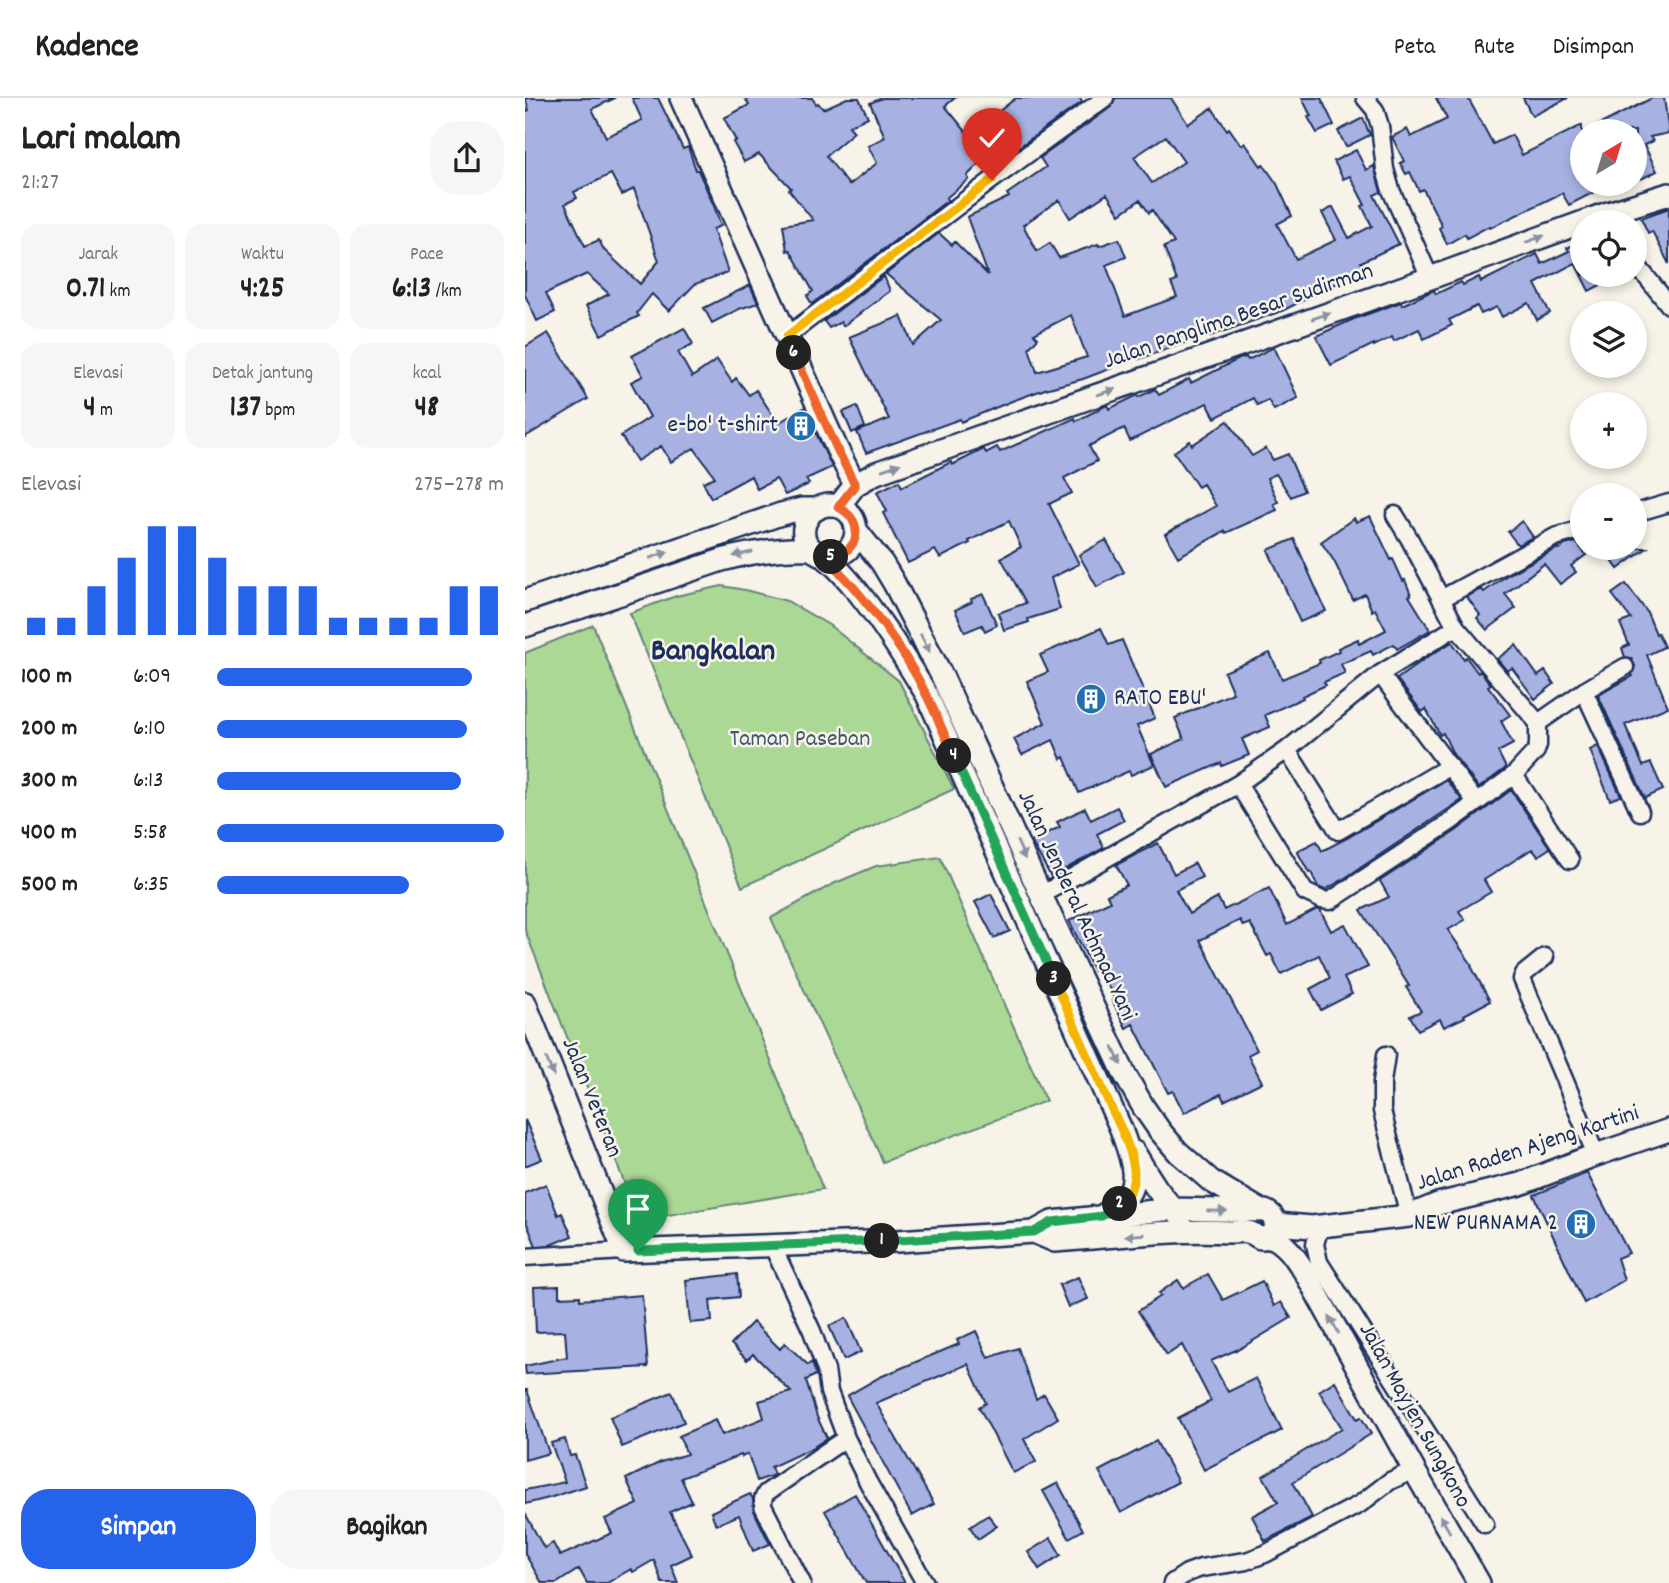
<!DOCTYPE html>
<html lang="id">
<head>
<meta charset="utf-8">
<style>
  :root { --surface:#fff; --page:#f6f6f6; --text:#222; --muted:#767676; --line:#e0e0e0; --accent:#2563eb }
  body { margin:0; font-family:Dekko,sans-serif; background:var(--page); color:var(--text); height:100vh; display:flex; flex-direction:column; font-size:26px; white-space:nowrap }
  * { box-sizing:border-box; margin:0 }
  p { font-size:23px; color:var(--muted) }
  .icon { flex:none; width:38px; height:38px; fill:none; stroke:currentColor; stroke-width:2; stroke-linecap:round; stroke-linejoin:round }
  .map { position:relative; flex:1; overflow:hidden }
  .drawer { display:flex; flex-direction:column; background:var(--surface); width:525px }
  .drawer>* { flex:none }
  .needle { width:46px; rotate:38deg }
  .fabs { position:absolute; left:1045px; top:21px; display:grid; gap:14px }
  .fabs a { display:grid; place-items:center; width:77px; height:77px; border-radius:50%; background:var(--surface); box-shadow:0 4px 10px #0003; font-size:35px }
  .pin { position:absolute; display:grid; place-items:center; width:60px; height:60px; color:#fff; margin:-72px -30px; border-radius:50% 50% 50% 0; rotate:-45deg; box-shadow:0 0 7px #0007 }
  .pin .icon { rotate:45deg }
  .km { position:absolute; width:35px; height:35px; margin:-18px; border-radius:50%; background:#222; color:#fff; font-size:19px; line-height:35px; text-align:center }
  .round { display:grid; place-items:center; flex:none; width:74px; height:74px; border-radius:28px; background:var(--page) }
  .overview { display:flex; align-items:center; justify-content:space-between; height:119px; padding:0 21px }
  h1 { font-size:38px; font-weight:800; line-height:52px }
  .stats { display:grid; grid-template-columns:repeat(3,1fr); gap:10px; height:119px; padding:7px 21px }
  .stats div { display:grid; align-content:center; border-radius:18px; background:var(--page); text-align:center }
  .stats b { font-size:30px; font-weight:800 }
  .stats small { font-size:19px; font-weight:400 }
  .stats p { font-size:19px }
  .chart { height:196px; padding:14px 21px }
  .chart p { display:flex; justify-content:space-between }
  .chart svg { width:100%; height:126px; margin-top:7px; stroke:var(--accent); stroke-width:6 }
  .cta { display:flex; gap:14px; margin-top:auto; padding:14px 21px }
  .cta a { flex:1; height:80px; border-radius:28px; background:var(--accent); color:#fff; font-size:28px; font-weight:800; line-height:80px; text-align:center }
  .cta a+a { background:var(--page); color:var(--text) }
  ul { padding:0 21px; list-style:none; font-size:23px }
  li { display:grid; grid-template-columns:112px 84px 1fr; align-items:center; height:52px }
  li i { height:18px; border-radius:9px; background:var(--accent) }
  header { display:flex; align-items:center; gap:42px; box-sizing:border-box; height:98px; padding:0 35px; background:var(--surface); border-bottom:2px solid var(--line) }
  header strong { font-size:33px }
  nav { display:flex; gap:38px; margin-inline-start:auto; font-size:24px }
  main { display:flex; flex:1; min-height:0 }
  .map>svg:first-child { display:block }
</style>
</head>
<body>
<header>
<strong>Kadence</strong>
<nav><a>Peta</a><a>Rute</a><a>Disimpan</a></nav>
</header>
<main>
<section class="drawer">
<div class="overview"><div><h1>Lari malam</h1><p>21:27</p></div><a class="round"><svg class="icon" aria-label="share" viewBox="0 0 24 24"><path d="M12 15V3M7 8l5-5 5 5M5 13v7h14v-7"/></svg></a></div>
<div class="stats">
<div><p>Jarak</p><b>0.71<small> km</small></b></div>
<div><p>Waktu</p><b>4:25</b></div>
<div><p>Pace</p><b>6:13<small> /km</small></b></div>
</div>
<div class="stats">
<div><p>Elevasi</p><b>4<small> m</small></b></div>
<div><p>Detak jantung</p><b>137<small> bpm</small></b></div>
<div><p>kcal</p><b>48</b></div>
</div>
<div class="chart"><p><span>Elevasi</span>275–278 m</p>
<svg viewBox="0 0 160 44" preserveAspectRatio="none"><path d="M5 44V38M15 44V38M25 44V27M35 44V17M45 44V6M55 44V6M65 44V17M75 44V27M85 44V27M95 44V27M105 44V38M115 44V38M125 44V38M135 44V38M145 44V27M155 44V27"/></svg>
</div>
<ul>
<li><b>100 m</b>6:09<i style="width:89%"></i></li>
<li><b>200 m</b>6:10<i style="width:87%"></i></li>
<li><b>300 m</b>6:13<i style="width:85%"></i></li>
<li><b>400 m</b>5:58<i style="width:100%"></i></li>
<li><b>500 m</b>6:35<i style="width:67%"></i></li>
</ul>
<div class="cta"><a>Simpan</a><a>Bagikan</a></div>
</section>
<div class="map">
<svg width="1144" height="1485" viewBox="0 0 1144 1485">
  <rect width="100%" height="100%" fill="#f7f3e8"/>
  <filter id="ink" filterUnits="userSpaceOnUse"><feTurbulence type="fractalNoise" baseFrequency=".0143" numOctaves="2"/><feDisplacementMap in="SourceGraphic" scale="14" xChannelSelector="R" yChannelSelector="G"/><feConvolveMatrix kernelMatrix="1 2 1 2 8 2 1 2 1" color-interpolation-filters="sRGB"/></filter>
  <g filter="url(#ink)">
    <!-- green -->
    <path fill="#acd896" stroke="#64847a" stroke-width="2" d="M197 488 220 492 262 503 304 527 374 583 429 691 217 789 105 515 151 498Z
      M68 527 298 1091 114 1122 0 832V555Z
      M415 759 521 1003 358 1064 246 820 308 786 351 768Z"/>
    <!-- building -->
    <path fill="#a7b2e2" stroke="#1b2f5e" stroke-width="2" fill-rule="evenodd" d="M0 0H90L67 11 81 39 117 22 107 0H133L158 51 163 49 171 72H173L189 108 196 128 188 131 203 174 170 186 144 213 127 196 112 215 114 218 76 237 61 208 84 196 62 176 21 195 30 214 12 223 0 197V14L4 12ZM86 76 97 97 109 91 134 163 115 186 79 152 74 142 60 148 40 106 52 100 49 94Z
      M220 0H287L291 6 293 5 298 11 322 0H334L343 19 324 28 329 34 301 58 324 87 352 65 343 48 360 39 345 5 357 0H430L420 8 443 36 461 19 464 21 491 0H555L557 4 494 49 482 35 455 61 457 63 442 78 444 81 421 100 423 102 287 206 282 198 288 193 265 152 262 153 258 127 288 122 264 92 266 90 234 56 219 64 208 44 211 43 199 20 224 7Z
      M590 0H646L663 26 687 10 702 32 704 30 716 47 720 45 736 68 738 66 752 86 767 118 752 126 771 161 811 142 797 115 808 109 824 140 847 128 837 108 840 107 825 78 818 81 809 63 831 52 841 72 849 68 856 94 849 97 874 146 836 164 839 169 825 176 826 178 757 213 685 238 684 236 614 261 611 255 585 265 587 270 558 281 520 291 487 303 436 324 435 321 341 355 332 334 364 321 324 239 376 218 388 247 416 222 361 176 414 135 427 147 430 144 463 177 442 119 484 99 482 96 521 69 515 60 586 9ZM641 38 659 64 627 85 609 59ZM582 96 595 116 615 102 624 115 627 112 649 145 639 149 652 183 646 185 652 199 600 218 581 167 601 159 594 141 574 148 573 146 534 160 525 145 512 153 498 127 534 102 545 120ZM546 217 562 259 512 274 504 250 513 240 509 236Z
      M777 0H796L809 27 792 35 783 19 786 18Z
      M911 0H943L968 46 987 37 997 57 1057 27V86H1085L1044 107 1037 95 965 130 964 128 942 140 940 136 922 146 914 130 917 128 898 91 894 93 885 74 881 76 875 65 879 63 867 39 882 31 886 39 922 21Z
      M998 0H1043L1007 18Z
      M1127 0H1139L1144 35 1125 39 1128 43 1119 47 1132 73 1116 81 1113 77 1110 79V33H1062Z
      M838 20 845 37 821 49 813 33Z
      M1144 110V166L1127 133 1123 135 1116 120Z
      M1057 143V177H1095L1064 193 1050 165 1010 186 1025 215 1012 222 1004 205 977 219 972 209 956 216 952 208 924 222 927 227 899 241 894 231 869 243 867 239 849 248V246L806 267 791 238 829 221 876 204 877 207 909 192 911 196 936 184 938 187 954 179 956 184 1012 156 1017 166 1044 153 1042 150Z
      M359 178 365 193 318 228 316 224 304 230 299 223Z
      M225 187 233 205 214 211 187 225 179 210Z
      M159 230 168 246 153 254 167 279 192 262 207 284 211 280 224 297 231 292 253 325 279 310 307 369 281 381 284 386 260 397 252 382 251 381 232 391 226 378 186 400 178 384 190 379 169 350 146 364 136 348 112 363 96 338 125 319 106 284 118 278 107 258Z
      M23 235 63 301 0 339V249Z
      M749 249 773 300 749 312 743 302 732 307 728 300 690 320 682 305 605 343 599 330 564 348 572 363 539 380 547 395 524 406 554 466 526 480 535 511 503 521 504 524 479 532 473 515 501 505 476 460 496 449 484 423 444 443 445 445 415 460 410 452 383 465 358 415 362 413 352 394 374 383 377 389 426 364 427 367 459 351 461 355 472 349 475 354 550 320 551 323 582 307 584 311 613 297 614 299 630 291 634 297 664 281 666 285 714 261 721 259 723 262Z
      M332 308 340 329 327 335 318 314Z
      M703 323 727 358 741 350 748 362 763 356 779 393 766 399 751 376 742 380 753 404 749 406 752 412 701 435 700 433 653 459 640 436 691 408 678 386 673 389 649 354 665 343 667 347Z
      M845 418 866 462 868 461 878 483 880 482 886 497 884 498 905 532 872 551 869 546 848 557 846 553 816 566 820 575 799 584 801 587 777 598 778 600 740 617 745 629 717 641 724 657 697 668 696 665 641 689 626 656 659 641 650 620 708 595 699 574 745 555 757 581 795 565 794 562 814 553 813 550 833 541 834 546 861 532 850 511 847 513 840 496 828 502 809 463 796 444 829 420 831 424Z
      M997 423 1008 439 993 447 983 434Z
      M769 441 801 513 775 524 743 452Z
      M581 442 599 474 572 489 554 457Z
      M1051 444 1061 457 1046 468 1051 474 1035 486 1019 466 980 496 991 510 962 532 952 520 955 517 942 499 956 491 959 494 982 477 1033 450 1034 451 1040 447Z
      M1078 450H1122L1093 471Z
      M1101 486 1122 514 1131 536 1133 535 1139 549 1122 557 1143 609 1100 627 1118 668 1126 665 1138 692 1120 700 1073 597 1108 578 1107 576 1110 568 1106 560 1100 559 1097 550 1104 547 1095 525 1106 521 1087 496Z
      M458 496 472 527 460 533 457 527 440 534 430 512 447 504 446 501Z
      M576 530 584 547 597 542 630 620 612 628 629 667 606 677 604 673 554 695 539 659 536 661 528 642 497 657 489 641 520 625 502 583 523 574 515 557Z
      M927 544 939 561 941 559 953 575 955 573 966 586 963 588 985 617 976 623 988 646 973 654 981 670 954 690 928 656 918 635 915 637 901 611 897 614 872 581 901 560Z
      M991 547 1013 578 1020 573 1029 586 1010 601 987 570 982 573 972 561Z
      M1073 648 1096 698 1085 702 1065 652Z
      M921 682 937 702 817 782 800 792 793 789 786 774 784 775 772 753 792 743 797 753 822 740Z
      M986 692 1025 750 1013 758 1007 751 959 782 966 794 934 813 940 822 923 832 947 867 946 868 965 903 939 917 940 919 919 929 915 921 893 932 885 918 896 913 881 889 884 888 836 812 864 799 855 783 931 733Z
      M592 709 599 722 572 736 579 750 526 779 506 743 535 729 532 724 560 710 566 722Z
      M633 745 649 776 670 765 677 779 651 792 664 816 693 800 699 812 744 790 762 827 792 811 795 812 806 833 820 826 843 869 819 880 827 896 796 912 785 891 805 880 794 857 756 876 746 856 742 858 725 825 718 828 715 822 675 842 732 952 723 957 737 984 699 1003 696 996 659 1015 648 993 643 995 608 926 601 930 587 902 589 900 574 870 569 873 544 823 585 803 582 797 602 787 591 767Z
      M466 796 485 833 469 840 450 804Z
      M0 1022 17 1061 0 1068Z
      M1062 1075 1104 1155 1092 1160 1099 1182 1059 1205 1009 1097Z
      M21 1086 33 1117 37 1115 47 1138 25 1147 11 1148 0 1121V1095Z
      M212 1176 214 1199 185 1202 187 1223 165 1225 161 1182Z
      M683 1176 698 1202 737 1183 749 1208 756 1204 766 1220 711 1253V1252L686 1263 703 1294 731 1280 757 1332 679 1372 653 1320 686 1303 657 1247 642 1257 613 1213 636 1198 634 1195 653 1182 658 1190Z
      M553 1179 563 1201 543 1209 534 1187Z
      M34 1188V1199L55 1198V1202L117 1197 123 1269 1 1276 0 1268 42 1259 40 1233 11 1234 9 1189Z
      M321 1220 336 1254 319 1262 304 1228Z
      M228 1224 255 1251 260 1245 283 1267 287 1264 291 1277 281 1282 292 1319 302 1340 287 1350 246 1369 249 1377 232 1383 223 1356 217 1359 216 1357 156 1380 167 1404 145 1414 167 1457 146 1467 153 1485H137L129 1462 108 1474 106 1471 82 1485H62L54 1471 32 1485H17L0 1456V1415L19 1450 28 1445 35 1458 87 1435 80 1421 113 1406 101 1381 136 1364 162 1356 154 1338 190 1322 197 1337 239 1320 234 1303 266 1294 228 1256 222 1262 206 1246Z
      M451 1233 463 1260 493 1250 511 1301 519 1296 533 1320 499 1341 511 1364 488 1375 454 1309 461 1305 443 1266 351 1305 409 1406 387 1418 322 1298 355 1279 434 1246 432 1242Z
      M810 1283 832 1321 836 1319 846 1336 768 1384 787 1419 740 1443 727 1418 753 1404 738 1378 817 1330 794 1293Z
      M0 1292H2L24 1355 0 1362Z
      M147 1294 159 1324 97 1349 85 1319Z
      M40 1341 45 1358 50 1357 61 1388 24 1400 0 1406V1392L40 1384 26 1345Z
      M631 1343 653 1384 596 1415 574 1373Z
      M533 1385 558 1432 544 1440 518 1393Z
      M225 1396 228 1401 229 1413 245 1446 228 1453 214 1417 191 1427 186 1414Z
      M330 1396 380 1485H341L300 1413Z
      M463 1417 472 1428 453 1441 445 1429Z
      M526 1440 536 1457 514 1471 503 1454Z"/>
    <g fill="none" stroke-linecap="round" stroke-linejoin="round">
      <!-- street casing -->
      <g stroke="#1b2f5e" stroke-width="21">
        <path id="street" d="M840 0 850 12 855 28 860 71 866 92 905 180
          M1110 165 1144 207
          M262 238 467 82 580 0
          M1110 415 1144 405
          M870 417 884 440 931 529 1013 625
          M916 501 1030 439 1057 431
          M855 576 951 704
          M1059 593 1115 714
          M762 652 813 733 925 668
          M989 677 1045 762
          M713 686 780 794 797 802 805 803 925 724 989 677 1011 653 1013 647V625L1059 593 1100 569
          M516 797 713 686 762 652 855 576 931 529
          M1020 859 999 876 997 881 1071 1057
          M861 957 857 984V1013L884 1118
          M795 1128 790 1146 794 1164 960 1426
          M247 1147 287 1233 301 1272 304 1294 321 1340 241 1395 238 1401V1408L277 1485
          M0 1159 99 1153
          M321 1340 343 1384 400 1485
          M647 1485 662 1475 676 1470 721 1463 740 1456 835 1406 865 1383 889 1372"/>
      </g>
      <!-- secondary casing -->
      <g stroke="#1b2f5e" stroke-width="26">
        <path id="secondary" d="M156 0 312 351 330 387
          M313 409 330 387 351 375 905 180 1080 116 1144 96
          M331 432 357 465 369 485 417 578 516 797 600 977 619 1010 635 1033 653 1054 686 1083 735 1112
          M300 459C339 461 341 410 306 407 287 406 273 427 281 444 286 454 293 454 301 460 309 466 317 475 324 483 354 518 378 558 402 597L596 1031C604 1055 619 1085 596 1105 591 1110 583 1114 577 1118
          M0 503 256 416 277 411H292
          M0 528 197 462C227 454 255 450 286 451
          M0 905 99 1153 372 1143 509 1134 527 1124 648 1111 740 1113C750 1117 751 1124 750 1133L745 1138
          M609 1054C622 1076 636 1101 656 1118
          M751 1126 787 1129 884 1118 913 1106 995 1086 1065 1059 1144 1032
          M509 1134 530 1143C587 1139 646 1131 704 1134 710 1134 720 1132 726 1135 735 1138 732 1143 745 1138 762 1145 771 1161 781 1176L889 1372 954 1485"/>
      </g>
      <!-- street -->
      <use href="#street" stroke="#f7f3e8" stroke-width="16"/>
      <!-- secondary -->
      <use href="#secondary" stroke="#f7f3e8" stroke-width="21"/>
    </g>
    <!-- one-way arrows -->
    <defs><path id="oneway-solid" d="M-6-.8H1V-3.2L6.5 0L1 3.2V.8H-6Z" transform="scale(1.75)"/></defs>
    <g fill="#8991a3">
      <use href="#oneway-solid" transform="translate(1010 141) rotate(-20)"/>
      <use href="#oneway-solid" transform="translate(796 218) rotate(-19)"/>
      <use href="#oneway-solid" transform="translate(581 294) rotate(-19)"/>
      <use href="#oneway-solid" transform="translate(366 369) rotate(-19)"/>
      <use href="#oneway-solid" transform="translate(218 456) rotate(167)"/>
      <use href="#oneway-solid" transform="translate(134 457) rotate(-19)"/>
      <use href="#oneway-solid" transform="translate(400 545) rotate(63)"/>
      <use href="#oneway-solid" transform="translate(496 752) rotate(66)"/>
      <use href="#oneway-solid" transform="translate(592 958) rotate(65)"/>
      <use href="#oneway-solid" transform="translate(25 969) rotate(68)"/>
      <use href="#oneway-solid" transform="translate(692 1113) rotate(1)"/>
      <use href="#oneway-solid" transform="translate(610 1137) rotate(176)"/>
      <use href="#oneway-solid" transform="translate(809 1227) rotate(-119)"/>
      <use href="#oneway-solid" transform="translate(920 1426) rotate(-120)"/>
    </g>
  </g>
  <g fill="none" stroke-linecap="round" stroke-linejoin="round" filter="url(#ink)">
    <!-- split-1 casing -->
    <g stroke="#fff" stroke-width="14">
      <path id="split-1" d="M113 1153 357 1143"/>
    </g>
    <!-- split-2 casing -->
    <g stroke="#fff" stroke-width="14">
      <path id="split-2" d="M357 1143 509 1134 527 1124 577 1118 595 1106"/>
    </g>
    <!-- split-3 casing -->
    <g stroke="#fff" stroke-width="14">
      <path id="split-3" d="M529 881C547 921 564 961 582 1001 592 1023 606 1047 609 1072 610 1086 605 1096 595 1106"/>
    </g>
    <!-- split-4 casing -->
    <g stroke="#fff" stroke-width="14">
      <path id="split-4" d="M429 658 529 881"/>
    </g>
    <!-- split-5 casing -->
    <g stroke="#fff" stroke-width="14">
      <path id="split-5" d="M306 459H300C339 497 378 549 402 598 412 618 420 638 429 658"/>
    </g>
    <!-- split-6 casing -->
    <g stroke="#fff" stroke-width="14">
      <path id="split-6" d="M269 255 312 351 330 387 313 409C340 422 336 454 306 459"/>
    </g>
    <!-- split-7 casing -->
    <g stroke="#fff" stroke-width="14">
      <path id="split-7" d="M269 255 262 238 467 82"/>
    </g>
    <!-- split-1 -->
    <use href="#split-1" stroke="#22a559" stroke-width="9"/>
    <!-- split-2 -->
    <use href="#split-2" stroke="#22a559" stroke-width="9"/>
    <!-- split-3 -->
    <use href="#split-3" stroke="#f5b400" stroke-width="9"/>
    <!-- split-4 -->
    <use href="#split-4" stroke="#22a559" stroke-width="9"/>
    <!-- split-5 -->
    <use href="#split-5" stroke="#f0652b" stroke-width="9"/>
    <!-- split-6 -->
    <use href="#split-6" stroke="#f0652b" stroke-width="9"/>
    <!-- split-7 -->
    <use href="#split-7" stroke="#f5b400" stroke-width="9"/>
  </g>
  <!-- icons -->
  <defs>
    <g id="building-disc" transform="scale(1.575)"><circle r="9.5" fill="#1f6fb2" stroke="#f7f3e8"/><path d="M-4-6H4V6H1V3H-1V6H-4ZM-2.5-4.3h1.7v1.8h-1.7ZM.8-4.3h1.7v1.8H.8ZM-2.5-1h1.7V.8h-1.7ZM.8-1h1.7V.8H.8Z" fill="#fff"/></g>
  </defs>
  <g fill-rule="evenodd">
    <use href="#building-disc" x="276" y="328"/>
    <use href="#building-disc" x="566" y="601"/>
    <use href="#building-disc" x="1056" y="1126"/>
  </g>
  <g text-anchor="middle" dominant-baseline="central" stroke-width="5" stroke-linejoin="round" paint-order="stroke">
    <!-- street labels -->
    <g font-size="24" fill="#1b2f5e" stroke="#f7f3e8">
      <text transform="translate(714 219) rotate(-19)">Jalan Panglima Besar Sudirman</text>
      <text transform="translate(551 808) rotate(65)">Jalan Jenderal Achmad Yani</text>
      <text transform="translate(66 1000) rotate(68)">Jalan Veteran</text>
      <text transform="translate(1003 1051) rotate(-18)">Jalan Raden Ajeng Kartini</text>
      <text transform="translate(889 1318) rotate(61)">Jalan Mayjen Sungkono</text>
    </g>
    <!-- poi labels -->
    <g font-size="24" fill="#1b2f5e" stroke="#f7f3e8" text-anchor="end">
      <text x="253" y="328">e-bo' t-shirt</text>
      <text x="589" y="601" text-anchor="start">RATO EBU'</text>
      <text x="1033" y="1126">NEW PURNAMA 2</text>
    </g>
    <!-- park labels -->
    <g font-size="24" fill="#3f596c" stroke="#f7f3e8">
      <text x="275" y="642">Taman Paseban</text>
    </g>
    <!-- district labels -->
    <g font-size="32" font-weight="bold" fill="#1b2f5e" stroke="#f7f3e8">
      <text x="188" y="555">Bangkalan</text>
    </g>
  </g>
</svg>
<div class="fabs">
<a><svg class="needle" viewBox="-14 -14 28 28"><path d="M0-13l5 13h-10z" fill="#e53935"/><path d="M0 13l5-13h-10z" fill="#767676"/></svg></a>
<a><svg class="icon" aria-label="locate" viewBox="0 0 24 24"><circle cx="12" cy="12" r="6"/><path d="M12 2v4M12 18v4M2 12h4M18 12h4"/></svg></a>
<a><svg class="icon" aria-label="layers" viewBox="0 0 24 24"><path d="M12 4l9 5-9 5-9-5zM3 14l9 5 9-5"/></svg></a>
<a>+</a>
<a>−</a>
</div>
<div class="pin" style="left:113px;top:1153px;background:#1e9e55"><svg class="icon" aria-label="arrive" viewBox="0 0 24 24"><path d="M6 21V4h12l-3 4 3 4H6"/></svg></div>
<div class="pin" style="left:467px;top:82px;background:#d93025"><svg class="icon" aria-label="check" viewBox="0 0 24 24"><path d="M5 12l5 5 9-10"/></svg></div>
<b class="km" style="left:357px;top:1143px">1</b>
<b class="km" style="left:595px;top:1106px">2</b>
<b class="km" style="left:529px;top:881px">3</b>
<b class="km" style="left:429px;top:658px">4</b>
<b class="km" style="left:306px;top:459px">5</b>
<b class="km" style="left:269px;top:255px">6</b>
</div>
</main>
</body>
</html>
